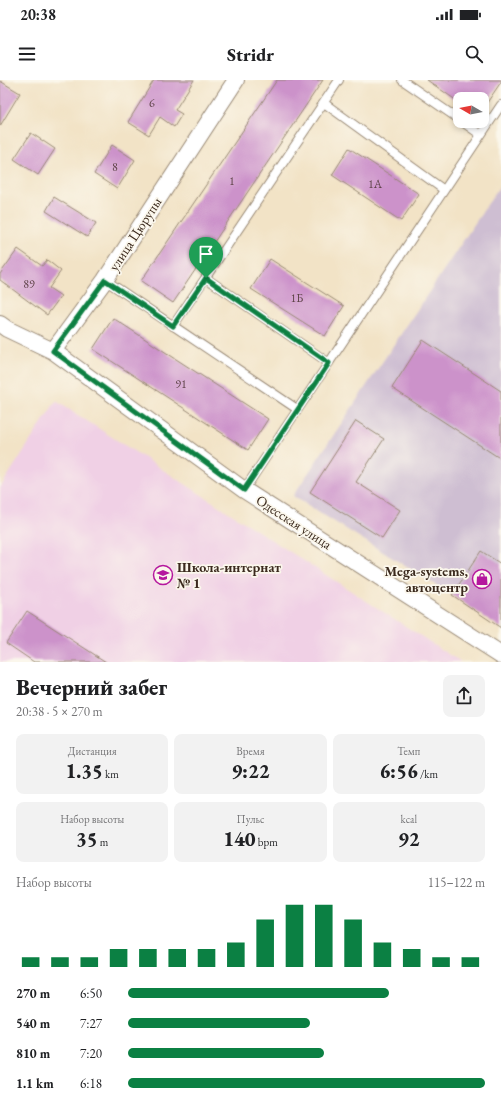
<!DOCTYPE html>
<html lang="ru">
<head>
<meta charset="utf-8">
<style>
  :root { --surface:#fff; --page:#f2f2f2; --text:#202124; --muted:#757577; --accent:#0b8043 }
  body { margin:0; font-family:"EB Garamond",serif; background:var(--page); color:var(--text); height:100vh; display:flex; flex-direction:column; font-size:15px; white-space:nowrap }
  * { box-sizing:border-box; margin:0 }
  p { font-size:13px; color:var(--muted) }
  .icon { flex:none; width:22px; height:22px; fill:none; stroke:currentColor; stroke-width:2; stroke-linecap:round; stroke-linejoin:round }
  .map { position:relative; height:582px; overflow:hidden }
  .details { display:flex; flex-direction:column; background:var(--surface); flex:1 }
  .details>* { flex:none }
  .needle { width:26px; rotate:279deg }
  .tools { position:absolute; left:453px; top:12px; display:grid; gap:8px }
  .tools a { display:grid; place-items:center; width:36px; height:36px; border-radius:8px; background:var(--surface); box-shadow:0 2px 6px #0003; font-size:20px }
  .pin { position:absolute; display:grid; place-items:center; width:34px; height:34px; color:#fff; margin:-41px -17px; border-radius:50% 50% 50% 0; rotate:-45deg; box-shadow:0 0 4px #0007 }
  .pin .icon { rotate:45deg }
  .round { display:grid; place-items:center; flex:none; width:42px; height:42px; border-radius:8px; background:var(--page) }
  .overview { display:flex; align-items:center; justify-content:space-between; height:68px; padding:0 16px }
  h1 { font-size:22px; font-weight:800; line-height:30px }
  .metrics { display:grid; grid-template-columns:repeat(3,1fr); gap:6px; height:68px; padding:4px 16px }
  .metrics div { display:grid; align-content:center; border-radius:8px; background:var(--page); text-align:center }
  .metrics b { font-size:20px; font-weight:800 }
  .metrics small { font-size:11px; font-weight:400 }
  .metrics p { font-size:11px }
  .chart { height:112px; padding:8px 16px }
  .chart p { display:flex; justify-content:space-between }
  .chart svg { width:100%; height:72px; margin-top:4px; stroke:var(--accent); stroke-width:6 }
  ul { padding:0 16px; list-style:none; font-size:13px }
  li { display:grid; grid-template-columns:64px 48px 1fr; align-items:center; height:30px }
  li i { height:10px; border-radius:5px; background:var(--accent) }
  .status { display:flex; justify-content:space-between; align-items:center; height:28px; padding:0 20px; background:var(--surface); direction:ltr }
  .status svg { height:11px; fill:currentColor }
  header { display:flex; justify-content:space-between; align-items:center; height:52px; padding:0 16px; background:var(--surface); font-size:18px; font-weight:800 }
  .map>svg:first-child { display:block }
</style>
</head>
<body>
<div class="status"><b>20:38</b><svg viewBox="0 0 49 12"><path d="M0 12V9h3v3zM5 12V6h3v6zM10 12V3h3v9zM15 12V0h3v12zM26 1h20v11H26zM47 4h2v5h-2z"/></svg></div>
<header><svg class="icon" aria-label="menu" viewBox="0 0 24 24"><path d="M4 6h16M4 12h16M4 18h16"/></svg>Stridr<svg class="icon" aria-label="search" viewBox="0 0 24 24"><circle cx="10" cy="10" r="6"/><path d="M15 15l6 6"/></svg></header>
<div class="map">
<svg width="501" height="582" viewBox="0 0 501 582">
  <rect width="100%" height="100%" fill="#fbf7ec"/>
  <filter id="ink" filterUnits="userSpaceOnUse"><feTurbulence type="fractalNoise" baseFrequency=".025" numOctaves="2"/><feDisplacementMap in="SourceGraphic" scale="8" xChannelSelector="R" yChannelSelector="G"/><feConvolveMatrix kernelMatrix="1 2 1 2 8 2 1 2 1" color-interpolation-filters="sRGB"/></filter>
  <filter id="wash" filterUnits="userSpaceOnUse"><feTurbulence type="fractalNoise" baseFrequency=".012" numOctaves="4" result="noise"/><feDisplacementMap in="SourceGraphic" scale="16" xChannelSelector="R" yChannelSelector="G"/><feGaussianBlur stdDeviation="0.9" result="paint"/><feColorMatrix in="noise" values="0 0 0 0 0 0 0 0 0 0 0 0 0 0 0 0 0 1.4 0 .05"/><feComposite in="paint" operator="in"/></filter>
  <g filter="url(#wash)">
    <rect width="100%" height="100%" fill="#f2e3c6"/>
    <!-- built -->
    <path fill="#f0d0e5" d="M56 321 461 582H0V408Z"/>
    <!-- industrial -->
    <path fill="#cebed2" d="M501 104V548L452 515 293 416Z"/>
    <g id="blocks">
      <!-- building -->
      <path fill="#cc92ca" d="M154 0H194L175 30 182 34 174 47 160 37 149 55 128 42Z
        M277 0H323L173 223 141 201Z
        M427 0H501V2L482 30V19H460V23Z
        M0 1 20 13 0 46Z
        M31 53 55 69 38 95 14 79Z
        M112 65 135 80 117 109 94 94Z
        M349 68 419 114 401 141 332 95Z
        M54 117 96 143 87 157 46 131Z
        M18 169 42 186 47 180 61 191 49 208 61 216 47 235 0 200V194Z
        M270 179 344 226 325 256 251 209Z
        M113 238 268 339 248 370 93 269Z
        M423 260 501 311V379L392 308Z
        M356 341 384 359 356 402 400 430 382 458 310 412Z
        M481 471 501 484V548L452 515Z
        M27 531 106 582H34L6 563Z"/>
    </g>
  </g>
  <g filter="url(#ink)">
    <use href="#blocks" fill-opacity="0" stroke="#968672" stroke-width="1"/>
    <g fill="none" stroke-linecap="round" stroke-linejoin="round">
      <!-- lane casing -->
      <g stroke="#968672" stroke-width="10">
        <path id="lane" d="M402 0 460 40
          M324 23 444 110
          M461 41 481 55
          M206 198 329 283
          M105 200 297 329
          M173 246 339 0
          M244 410 501 25"/>
      </g>
      <!-- street casing -->
      <g stroke="#968672" stroke-width="18">
        <path id="street" d="M0 244 7 249 53 271 105 200 236 0
          M53 271 244 410 501 575"/>
      </g>
      <!-- lane -->
      <use href="#lane" stroke="#fff" stroke-width="8"/>
      <!-- street -->
      <use href="#street" stroke="#fff" stroke-width="16"/>
    </g>
  </g>
  <g fill="none" stroke-linecap="round" stroke-linejoin="round" filter="url(#ink)">
    <!-- route casing -->
    <g stroke="#fff" stroke-width="8">
      <path id="route" d="M206 198 329 283 244 410 53 271 105 200 173 246Z"/>
    </g>
    <!-- route -->
    <use href="#route" stroke="#0b8043" stroke-width="5"/>
  </g>
  <!-- icons -->
  <defs>
    <g id="school-ring" transform="scale(1)"><circle r="9.5" fill="#fbf7ec" stroke="#b5179e" stroke-width="1.5"/><path d="M0-5L7-2L0 1L-7-2ZM-4 1L0 2.5L4 1V4Q0 6-4 4Z" fill="#b5179e"/></g>
    <g id="shop-ring" transform="scale(1)"><circle r="9.5" fill="#fbf7ec" stroke="#b5179e" stroke-width="1.5"/><path d="M-5-2.5h2.3a2.7 3.5 0 0 1 5.4 0H5L5.5 6h-11ZM-1.5-2.5h3a1.5 2.3 0 0 0-3 0Z" fill="#b5179e"/></g>
  </defs>
  <g fill-rule="evenodd">
    <use href="#school-ring" x="163" y="495"/>
    <use href="#shop-ring" x="482" y="499"/>
  </g>
  <g text-anchor="middle" dominant-baseline="central" stroke-width="3.5" stroke-linejoin="round" paint-order="stroke">
    <!-- number labels -->
    <g font-size="12" fill="#5f4449">
      <text x="152" y="23">6</text>
      <text x="115" y="87">8</text>
      <text x="232" y="101">1</text>
      <text x="375" y="104">1А</text>
      <text x="29" y="204">89</text>
      <text x="297" y="218">1Б</text>
      <text x="181" y="304">91</text>
    </g>
    <!-- street labels -->
    <g font-size="14" fill="#3b2a1e" stroke="#fbf7ec">
      <text transform="translate(135 154) rotate(-57)">улица Цюрупы</text>
      <text transform="translate(294 442) rotate(33)">Одесская улица</text>
    </g>
    <!-- poi labels -->
    <g font-size="14" font-weight="bold" fill="#3b2a1e" stroke="#fbf7ec" text-anchor="start">
      <text x="177" y="487">Школа-интернат<tspan x="177" dy="16">№ 1</tspan></text>
      <text x="468" y="491" text-anchor="end">Mega-systems,<tspan x="468" dy="16">автоцентр</tspan></text>
    </g>
  </g>
</svg>
<div class="tools">
<a><svg class="needle" viewBox="-14 -14 28 28"><path d="M0-13l5 13h-10z" fill="#e53935"/><path d="M0 13l5-13h-10z" fill="#757577"/></svg></a>
</div>
<div class="pin" style="left:206px;top:198px;background:#1e9e55"><svg class="icon" aria-label="arrive" viewBox="0 0 24 24"><path d="M6 21V4h12l-3 4 3 4H6"/></svg></div>
</div>
<section class="details">
<div class="overview"><div><h1>Вечерний забег</h1><p>20:38 · 5 × 270 m</p></div><a class="round"><svg class="icon" aria-label="share" viewBox="0 0 24 24"><path d="M12 15V3M7 8l5-5 5 5M5 13v7h14v-7"/></svg></a></div>
<div class="metrics">
<div><p>Дистанция</p><b>1.35<small> km</small></b></div>
<div><p>Время</p><b>9:22</b></div>
<div><p>Темп</p><b>6:56<small> /km</small></b></div>
</div>
<div class="metrics">
<div><p>Набор высоты</p><b>35<small> m</small></b></div>
<div><p>Пульс</p><b>140<small> bpm</small></b></div>
<div><p>kcal</p><b>92</b></div>
</div>
<div class="chart"><p><span>Набор высоты</span>115–122 m</p>
<svg viewBox="0 0 160 44" preserveAspectRatio="none"><path d="M5 44V38M15 44V38M25 44V38M35 44V33M45 44V33M55 44V33M65 44V33M75 44V29M85 44V15M95 44V6M105 44V6M115 44V15M125 44V29M135 44V33M145 44V38M155 44V38"/></svg>
</div>
<ul>
<li><b>270 m</b>6:50<i style="width:73%"></i></li>
<li><b>540 m</b>7:27<i style="width:51%"></i></li>
<li><b>810 m</b>7:20<i style="width:55%"></i></li>
<li><b>1.1 km</b>6:18<i style="width:100%"></i></li>
</ul>
</section>
</body>
</html>
